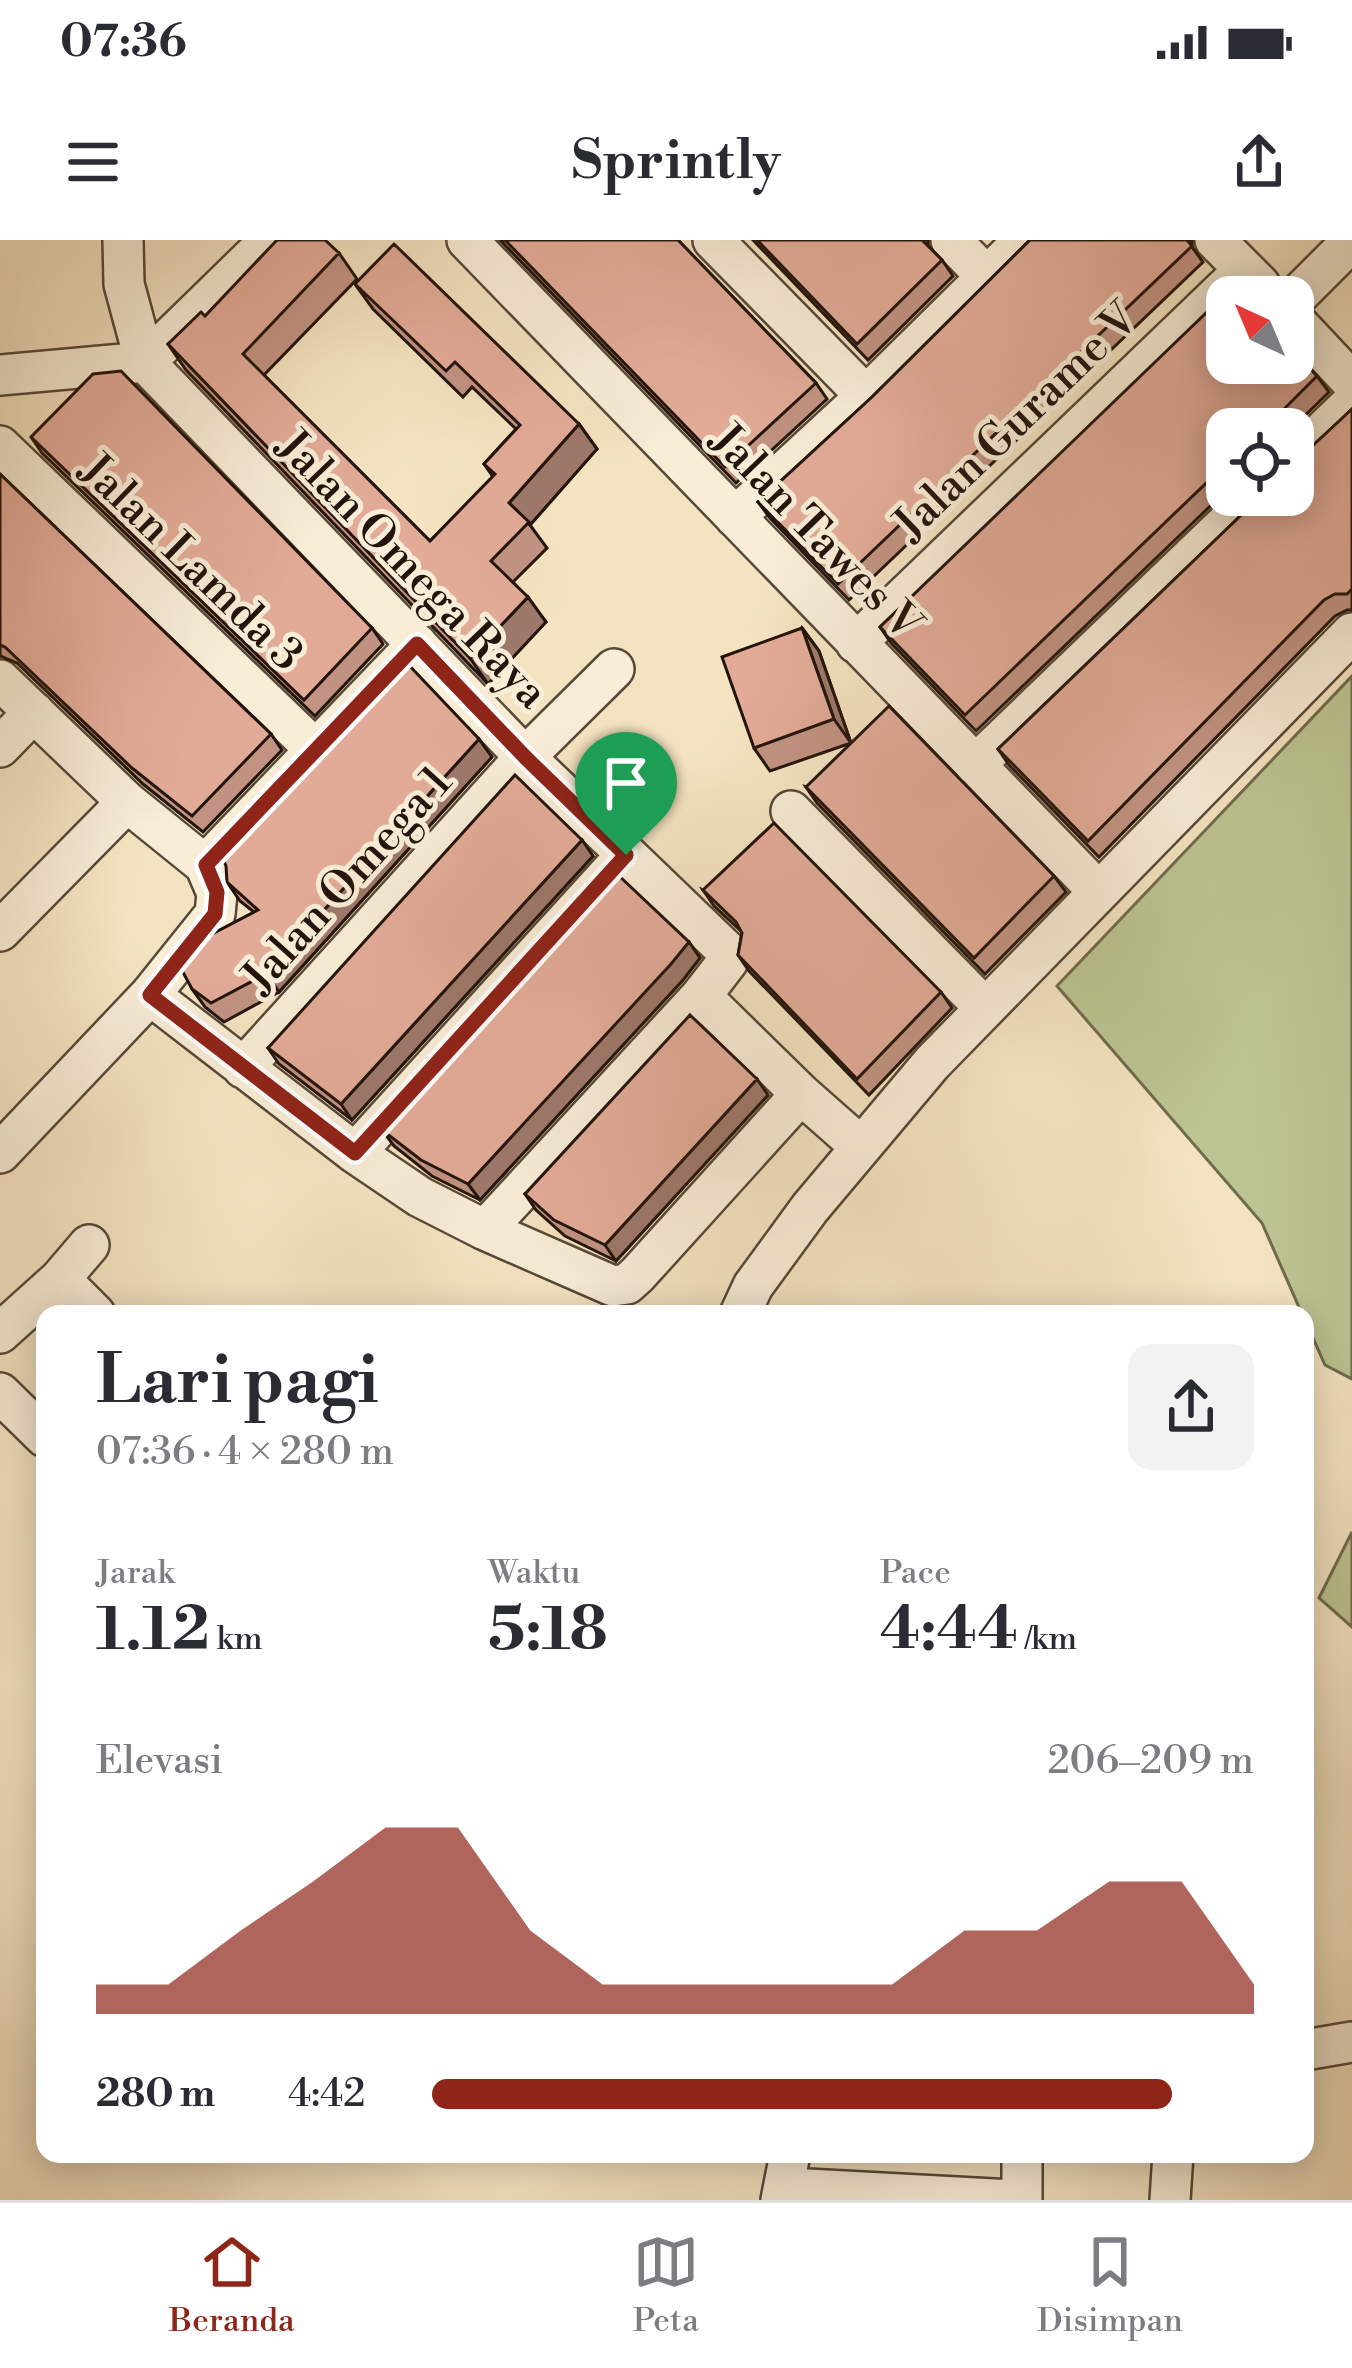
<!DOCTYPE html>
<html lang="id">
<head>
<meta charset="utf-8">
<style>
  :root { --surface:#fff; --page:#f2f2f3; --text:#2b2b33; --muted:#7c7c81; --line:#e1e1e2; --accent:#8f2418 }
  body { margin:0; font-family:"Libre Bodoni",serif; background:var(--page); color:var(--text); height:100vh; display:flex; flex-direction:column; font-size:45px; white-space:nowrap }
  * { box-sizing:border-box; margin:0 }
  p { font-size:39px; color:var(--muted) }
  .icon { flex:none; width:66px; height:66px; fill:none; stroke:currentColor; stroke-width:2; stroke-linecap:round; stroke-linejoin:round }
  .map { position:relative; flex:1; overflow:hidden }
  .panel { position:absolute; left:36px; top:1065px; width:1278px; height:858px; display:flex; flex-direction:column; background:var(--surface); border-radius:24px; box-shadow:0 6px 30px #0003 }
  .panel>* { flex:none }
  .needle { width:78px; rotate:316deg }
  .buttons { position:absolute; left:1206px; top:36px; display:grid; gap:24px }
  .buttons a { display:grid; place-items:center; width:108px; height:108px; border-radius:24px; background:var(--surface); box-shadow:0 6px 30px #0003; font-size:60px }
  .pin { position:absolute; display:grid; place-items:center; width:102px; height:102px; color:#fff; margin:-123px -51px; border-radius:50% 50% 50% 0; rotate:-45deg; box-shadow:0 0 12px #0007 }
  .pin .icon { rotate:45deg }
  .round { display:grid; place-items:center; flex:none; width:126px; height:126px; border-radius:24px; background:var(--page) }
  .overview { display:flex; align-items:center; justify-content:space-between; height:204px; padding:0 60px }
  h1 { font-size:66px; font-weight:700; line-height:90px }
  .metrics { display:grid; grid-template-columns:repeat(3,1fr); gap:18px; height:204px; padding:12px 60px }
  .metrics div { display:grid; align-content:center }
  .metrics b { font-size:60px; font-weight:700 }
  .metrics small { font-size:33px; font-weight:400 }
  .metrics p { font-size:33px }
  .chart { height:336px; padding:24px 60px }
  .chart p { display:flex; justify-content:space-between }
  .chart svg { width:100%; height:216px; margin-top:12px; fill:var(--accent); opacity:.7 }
  ul { padding:0 60px; list-style:none; font-size:39px }
  li { display:grid; grid-template-columns:192px 144px 1fr; align-items:center; height:90px }
  li i { height:30px; border-radius:15px; background:var(--accent) }
  .status { display:flex; justify-content:space-between; align-items:center; height:84px; padding:0 60px; background:var(--surface); direction:ltr }
  .status svg { height:33px; fill:currentColor }
  header { display:flex; justify-content:space-between; align-items:center; height:156px; padding:0 60px; background:var(--surface); font-size:54px; font-weight:700 }
  .dock { display:flex; justify-content:space-around; align-items:center; height:168px; border-top:3px solid var(--line); background:var(--surface); font-size:33px; color:var(--muted) }
  .dock a { display:grid; justify-items:center; gap:6px }
  .dock .current { color:var(--accent) }
  .map>svg:first-child { display:block }
</style>
</head>
<body>
<div class="status"><b>07:36</b><svg viewBox="0 0 49 12"><path d="M0 12V9h3v3zM5 12V6h3v6zM10 12V3h3v9zM15 12V0h3v12zM26 1h20v11H26zM47 4h2v5h-2z"/></svg></div>
<header><svg class="icon" aria-label="menu" viewBox="0 0 24 24"><path d="M4 6h16M4 12h16M4 18h16"/></svg>Sprintly<svg class="icon" aria-label="share" viewBox="0 0 24 24"><path d="M12 15V3M7 8l5-5 5 5M5 13v7h14v-7"/></svg></header>
<div class="map">
<svg width="1352" height="1960" viewBox="0 0 1352 1960">
  <rect width="100%" height="100%" fill="#f4e3c1"/>
  <filter id="stains"><feTurbulence type="fractalNoise" baseFrequency=".00167" numOctaves="4"/><feColorMatrix values="0 0 0 0 .2 0 0 0 0 .09 0 0 0 0 .02 0 0 0 .5 -.17"/></filter>
  <radialGradient id="worn" r=".72"><stop offset=".6" stop-color="#630" stop-opacity="0"/><stop offset="1" stop-color="#630" stop-opacity=".3"/></radialGradient>
  <!-- green -->
  <path fill="#bcc492" stroke="#706c4e" stroke-width="3" d="M1352 436V1139L1325 1125 1305 1080V1074H1302L1262 983 1057 746Z
    M1352 1292V1387L1319 1358Z"/>
  <g fill="none" stroke-linecap="round" stroke-linejoin="round">
    <!-- minor casing -->
    <g stroke="#574838" stroke-width="44">
      <path id="minor" d="M123 0 124 44 145 122
        M467 0 1098 651
        M713 0 866 156
        M951 0 987 37
        M1215 0 1260 45
        M1293 60 1352 1
        M1293 79 1352 142
        M145 122 525 517 730 714 728 721 701 756 485 990
        M0 135 145 122 270 0
        M0 206 316 510
        M1293 220 1352 163
        M735 277 866 156 1024 0
        M856 403 1244 30
        M0 440 127 562 205 625
        M0 507 34 472
        M975 525 1256 255
        M791 571 984 767
        M0 691 127 562
        M150 755 355 913 420 957 485 990 613 1046 627 1044 637 1035 801 854
        M701 756 801 854 860 906
        M243 828 525 517 614 429
        M0 913 150 755 215 674 217 653 205 625 417 404
        M355 913 626 615
        M60 1039 95 1074
        M740 1074 753 1046 810 968 932 823 1352 393
        M0 1093 60 1039 89 1005
        M0 1153 45 1197
        M1305 1810 1352 1802
        M807 1949 1013 1960
        M781 1960 790 1914
        M1022 1960V1914
        M1170 1960 1173 1914"/>
    </g>
    <!-- minor -->
    <use href="#minor" stroke="#f8edd7" stroke-width="39"/>
  </g>
  <!-- wall -->
  <path fill="#c29383" stroke="#23140b" stroke-width="3" d="M500 0H678L816 143 827 159 736 243Z
    M753 0H928V6L942 20 953 36 868 120Z
    M1030 0H1192V7L1203 22 849 360 770 278 758 262 872 157Z
    M339 13 357 39 264 135 430 301 493 237 484 224 516 189 472 147 463 157 373 69 355 44 579 184 597 209 530 285 547 308 513 342 546 382 488 444 186 130 168 104 205 76Z
    M1227 57 1317 136 1329 152 1291 189H1227V250L976 491 891 403 880 387Z
    M1352 169V370H1347L1335 376 1099 617 1009 525 998 509Z
    M31 197 372 388 383 404 315 476 42 213Z
    M0 234 271 494 282 510 203 592 143 544 17 423 0 416Z
    M802 388 819 411 851 503 770 531 754 508Z
    M492 517 279 752 224 782 205 767 192 749 254 672 240 661 227 642Z
    M806 547 1054 636 1066 652 985 734 817 563Z
    M582 600 593 616 352 880 279 824 268 808Z
    M703 650 941 752 952 768 869 855 749 731 738 715 742 692 714 666Z
    M689 702 700 718 683 740 480 960 432 936 394 906 382 890Z
    M768 855 616 1021 565 996 536 970 525 954Z"/>
  <!-- shaded-wall -->
  <path fill="#9e786a" stroke="#23140b" stroke-width="3" d="M579 184 597 209 530 285 509 263Z
    M528 357 546 382 488 444 470 418Z
    M802 388 819 411 851 503 834 479Z
    M479 499 492 517 279 752 266 734Z
    M582 600 593 616 352 880 341 864Z
    M689 702 700 718 683 740 480 960 468 944Z
    M757 839 768 855 616 1021 605 1005Z"/>
  <!-- building -->
  <path fill="#e2ab98" stroke="#23140b" stroke-width="3" d="M277 0H325L339 13 243 114 430 301 495 234 484 224 520 185 455 122 446 131 355 44 394 4 579 184 509 263 529 282 491 321 528 357 470 418 168 104 201 72 205 76Z
    M505 0H678L816 143 725 227Z
    M757 0H922L942 20 857 104Z
    M1030 0H1187L1192 6 838 344 758 262 872 157Z
    M1233 47 1244 52H1255L1259 57H1227V123H1293V110L1317 136 1264 189H1227V223L965 475 880 387Z
    M121 131 372 388 304 460 31 197 93 134Z
    M1352 169V349L1347 354H1335L1324 360 1088 601 998 509 1262 255H1293V224Z
    M0 234 271 494 192 576 132 528 5 407 0 405Z
    M802 388 834 479 754 508 722 417Z
    M404 420 479 499 266 734 211 763 192 749 178 723 193 704 258 670 227 642 226 626 220 612Z
    M889 466 1054 636 974 718 806 547Z
    M515 535 582 600 341 864 268 808Z
    M774 583 941 752 857 839 738 715 742 693 736 682 703 650Z
    M616 633 689 702 671 724 468 944 421 920 382 890Z
    M690 775 757 839 605 1005 554 980 525 954Z"/>
  <g fill="none" stroke-linecap="round" stroke-linejoin="round">
    <!-- route casing -->
    <g stroke="#fff" stroke-width="24">
      <path id="route" d="M417 404 525 517 626 615 355 913 150 755 215 674 217 652 206 625Z"/>
    </g>
    <!-- route -->
    <use href="#route" stroke="#8f2418" stroke-width="15"/>
  </g>
  <g text-anchor="middle" dominant-baseline="central" stroke-width="10" stroke-linejoin="round" paint-order="stroke">
    <!-- street labels -->
    <g font-size="45" fill="#23140b" stroke="#f8edd7">
      <text transform="translate(1017 182) rotate(-44)">Jalan Gurame V</text>
      <text transform="translate(816 293) rotate(46)">Jalan Tawes V</text>
      <text transform="translate(191 323) rotate(44)">Jalan Lamda 3</text>
      <text transform="translate(412 330) rotate(46)">Jalan Omega Raya</text>
      <text transform="translate(348 640) rotate(-48)">Jalan Omega 1</text>
    </g>
  </g>
  <rect width="100%" height="100%" filter="url(#stains)"/>
  <rect width="100%" height="100%" fill="url(#worn)"/>
</svg>
<div class="buttons">
<a><svg class="needle" viewBox="-14 -14 28 28"><path d="M0-13l5 13h-10z" fill="#e53935"/><path d="M0 13l5-13h-10z" fill="#7c7c81"/></svg></a>
<a><svg class="icon" aria-label="locate" viewBox="0 0 24 24"><circle cx="12" cy="12" r="6"/><path d="M12 2v4M12 18v4M2 12h4M18 12h4"/></svg></a>
</div>
<div class="pin" style="left:626px;top:615px;background:#1e9e55"><svg class="icon" aria-label="arrive" viewBox="0 0 24 24"><path d="M6 21V4h12l-3 4 3 4H6"/></svg></div>
<section class="panel">
<div class="overview"><div><h1>Lari pagi</h1><p>07:36 · 4 × 280 m</p></div><a class="round"><svg class="icon" aria-label="share" viewBox="0 0 24 24"><path d="M12 15V3M7 8l5-5 5 5M5 13v7h14v-7"/></svg></a></div>
<div class="metrics">
<div><p>Jarak</p><b>1.12<small> km</small></b></div>
<div><p>Waktu</p><b>5:18</b></div>
<div><p>Pace</p><b>4:44<small> /km</small></b></div>
</div>
<div class="chart"><p><span>Elevasi</span>206–209 m</p>
<svg viewBox="0 0 160 44" preserveAspectRatio="none"><path d="M0 44V38L10 38L20 27L30 17L40 6L50 6L60 27L70 38L80 38L90 38L100 38L110 38L120 27L130 27L140 17L150 17L160 38V44z"/></svg>
</div>
<ul>
<li><b>280 m</b>4:42<i style="width:90%"></i></li>
</ul>
</section>
</div>
<nav class="dock">
<a class="current"><svg class="icon" aria-label="home" viewBox="0 0 24 24"><path d="M3 11l9-7 9 7M6 9v11h12V9"/></svg>Beranda</a>
<a><svg class="icon" aria-label="map" viewBox="0 0 24 24"><path d="M3 6l6-2 6 2 6-2v14l-6 2-6-2-6 2zM9 4v14M15 6v14"/></svg>Peta</a>
<a><svg class="icon" aria-label="saved" viewBox="0 0 24 24"><path d="M7 4h10v16l-5-4-5 4z"/></svg>Disimpan</a>
</nav>
</body>
</html>
